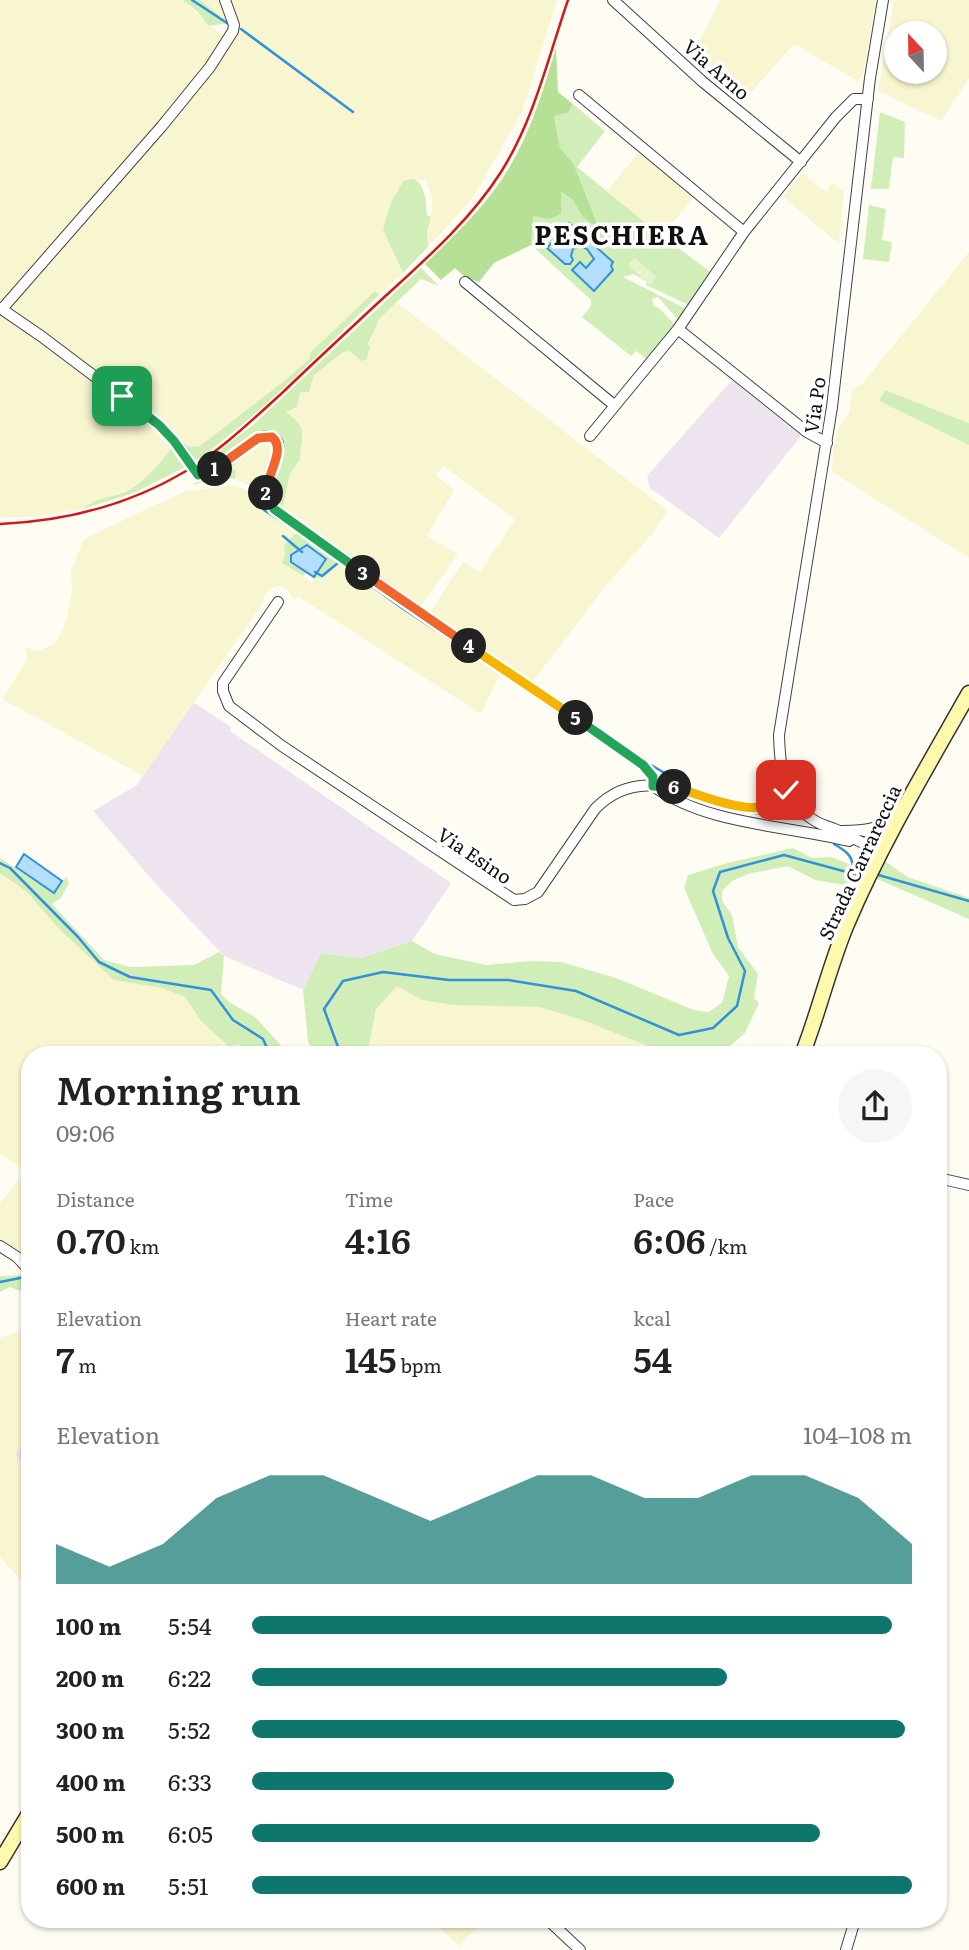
<!DOCTYPE html>
<html lang="en">
<head>
<meta charset="utf-8">
<style>
  :root { --surface:#fff; --page:#f6f6f6; --text:#222; --muted:#767676; --accent:#0f766e }
  body { margin:0; font-family:Literata,serif; background:var(--page); color:var(--text); height:100vh; display:flex; flex-direction:column; font-size:26px; white-space:nowrap }
  * { box-sizing:border-box; margin:0 }
  p { font-size:23px; color:var(--muted) }
  .icon { flex:none; width:38px; height:38px; fill:none; stroke:currentColor; stroke-width:2; stroke-linecap:round; stroke-linejoin:round }
  .map { position:relative; flex:1; overflow:hidden }
  .sheet { position:absolute; left:21px; top:1046px; width:926px; height:882px; display:flex; flex-direction:column; background:var(--surface); border-radius:28px; box-shadow:0 2px 5px #0004 }
  .sheet>* { flex:none }
  .needle { width:46px; rotate:338deg }
  .buttons { position:absolute; left:884px; top:21px; display:grid; gap:14px }
  .buttons a { display:grid; place-items:center; width:63px; height:63px; border-radius:50%; background:var(--surface); box-shadow:0 2px 5px #0004; font-size:35px }
  .pin { position:absolute; display:grid; place-items:center; width:60px; height:60px; color:#fff; margin:-30px; border-radius:14px; box-shadow:0 4px 10px #0006 }
  .km { position:absolute; width:35px; height:35px; margin:-18px; border-radius:50%; background:#222; color:#fff; font-size:19px; line-height:35px; text-align:center }
  .round { display:grid; place-items:center; flex:none; width:74px; height:74px; border-radius:37px; background:var(--page) }
  .headline { display:flex; align-items:center; justify-content:space-between; height:119px; padding:0 35px }
  h1 { font-size:38px; font-weight:600; line-height:52px }
  .figures { display:grid; grid-template-columns:repeat(3,1fr); gap:10px; height:119px; padding:7px 35px }
  .figures div { display:grid; align-content:center }
  .figures b { font-size:35px; font-weight:600 }
  .figures small { font-size:19px; font-weight:400 }
  .figures p { font-size:19px }
  .chart { height:196px; padding:14px 35px }
  .chart p { display:flex; justify-content:space-between }
  .chart svg { width:100%; height:126px; margin-top:7px; fill:var(--accent); opacity:.7 }
  ul { padding:0 35px; list-style:none; font-size:23px }
  li { display:grid; grid-template-columns:112px 84px 1fr; align-items:center; height:52px }
  li i { height:18px; border-radius:9px; background:var(--accent) }
  .map>svg:first-child { display:block }
</style>
</head>
<body>
<div class="map">
<svg width="969" height="1950" viewBox="0 0 969 1950">
  <rect width="100%" height="100%" fill="#fffdf3"/>
  <!-- industrial -->
  <path fill="#eee4ef" d="M732 380 801 436 719 538 650 488 647 476Z
    M193 702 231 727 230 731 451 883 412 941 361 958 321 953 303 990 224 956 154 882 93 811 137 785Z
    M30 1439V1471L14 1454Z"/>
  <!-- farmland -->
  <path fill="#f8f6d0" fill-rule="evenodd" d="M0 0H182L222 35 224 40 160 122 77 215 3 303 0 301Z
    M200 0H222L229 23Z
    M229 0H557L522 112 472 199 428 247 426 231 431 219 432 198 426 180 403 181 383 230 403 273 379 295 375 292 310 353V358L289 377 200 446H185L165 424 9 308 234 37Z
    M720 0H876L863 74 858 81 794 44 746 98 695 51Z
    M894 0H969V78L941 121 878 91ZM896 33H934V72H896Z
    M639 152 694 197 662 236 607 191Z
    M802 173 826 192 833 183 844 191 839 244 783 197Z
    M969 252V423L885 390 879 401 969 445V558L832 472 833 450 839 427 849 413 852 390 862 384Z
    M396 302 668 511 651 535 605 587 533 681 430 612 463 562 480 572 515 520 444 466 436 475 454 490 427 536 458 554 420 607 283 507 290 474 300 459 299 451 304 436 300 424 285 412 300 392 309 391 314 375 343 351H350L361 361 380 318Z
    M0 311 158 428 173 446 144 480 130 489 88 504 82 509 33 517H0Z
    M265 440 272 442 275 448 262 491 235 479 236 471 229 465Z
    M234 485 250 492 269 510 299 531 294 537 282 563 312 583 314 577 322 578 341 562 501 672 481 714 299 597 293 599 287 589 279 586 270 589 265 594 262 604 143 776 2 699 27 660 26 648 39 651 56 643 66 621 72 591 71 571 83 541 91 535 186 491Z
    M0 873 27 892 61 931 114 980 162 988 185 997 202 1022 228 1047 238 1044 252 1055H30V1264L19 1251 0 1239V1203L26 1171 0 1154Z
    M397 985 422 1000 452 1005 540 1007 585 1021 642 1043 638 1055H367L376 1009Z
    M30 1327V1439L14 1454 30 1471V1591L0 1557V1338Z
    M432 1920H485L459 1946Z"/>
  <!-- green -->
  <path fill="#d2eeb8" d="M182 0H200L229 23 209 26 197 11Z
    M573 104 605 131 577 167 662 236 712 273 689 305 646 285 647 282 634 274 623 277 686 309 678 320 658 297 652 299 654 306 659 308 675 325 646 359 636 351 631 356 582 317 591 306V300L531 245 533 216 560 192 573 200 582 216 580 185 573 163 560 148 554 116 568 113Z
    M880 112 905 122 904 158 893 157 889 189H871Z
    M414 179C426 186 426 203 427 215L431 217 427 231 428 247 403 273 383 230 390 205 403 181Z
    M869 205 886 209 882 240 892 242 889 262 863 259Z
    M421 268 439 286 421 279 380 318 368 344 370 348 366 360 361 361 350 351 343 352 314 375 309 392H300L297 407 286 412C290 415 296 420 299 424 307 435 299 447 300 459L290 474 283 507 308 526C265 514 271 476 284 443L278 434 262 432 215 466 205 469 199 466 253 425Z
    M375 291 379 295C320 353 262 414 194 462L185 447 200 446 289 377 310 358V353Z
    M885 390 969 423V445L879 401Z
    M173 446 187 466 134 493 82 509C94 498 114 497 129 490 147 480 160 462 173 446Z
    M229 465 236 471 235 479 220 478 191 485Z
    M299 531 341 562 322 578 314 577 326 559 291 562 306 572 303 576 282 563 285 554 284 545Z
    M793 848 812 858 831 857 864 870 856 887 815 880 788 866 748 874 732 881 722 891V901L732 915 738 947 758 974 754 998 759 1003 745 1033 730 1046 697 1055H670L585 1021 540 1007 452 1005 422 1000 397 986 376 1009 367 1055H317L308 1042 303 990 321 953 361 958 412 941 435 954 486 965 532 961 561 962 616 978 694 1010 708 1012 722 1003 729 976 713 954 684 888 688 875 727 863Z
    M0 858 53 893 66 877 69 883 61 898 52 904 104 960 130 967 194 965 219 952 224 956 221 994 229 1002 255 1017 290 1055H252L238 1044 229 1047 202 1022 185 997 162 988 114 980 61 931 27 892 0 873Z
    M883 860 908 877 969 898V919L875 878Z
    M21 1275 28 1282V1288L20 1291 10 1287 0 1292V1276Z"/>
  <!-- forest -->
  <path fill="#b5e096" d="M556 48 558 92 573 104 568 113 554 116 560 148 573 163 599 229 582 216 573 200 561 192V214L549 219 533 216 531 245 494 263 479 282 465 277 455 268 441 280 425 264C455 235 488 204 509 168 531 131 544 88 556 48Z"/>
  <!-- pitch -->
  <path fill="#e5f4cb" d="M635 258 656 277 650 285 628 265Z"/>
  <!-- water -->
  <path fill="#b3defc" stroke="#3391da" stroke-width="2" d="M569 223 613 262 611 266 613 270 594 291 572 270 580 262 586 268 594 259 587 249 580 246 573 249 571 256 573 260 570 264H565L547 248Z
    M307 545 326 559 314 577 291 562V555Z
    M24 854 62 881 54 893 16 867Z"/>
  <g fill="none" stroke-linecap="round" stroke-linejoin="round">
    <!-- stream -->
    <path stroke="#3391da" stroke-width="2.5" d="M192 0 230 25
      M241 29 353 112
      M264 510 293 529
      M297 532 402 608 498 671
      M283 536 302 552
      M315 572 322 576 338 563
      M544 703 602 743
      M646 762 688 787
      M834 844C848 852 853 856 854 873
      M0 863 10 868 78 937 99 962 130 977 211 990 233 1020 263 1039 270 1055
      M875 874 969 901
      M341 1055 324 1009 343 981 383 972 449 980H508L576 991 679 1035 713 1028 737 1006 745 971 728 938 713 891 720 872 784 855 854 874H865
      M0 1282 30 1276"/>
    <!-- minor casing -->
    <g stroke="#434343" stroke-width="12">
      <path id="minor" d="M613 0 703 82 801 162
        M579 95 744 232
        M465 282 614 405
        M0 308 41 336 159 425 181 449 198 475C223 473 238 448 259 438 268 434 280 437 278 448 276 463 267 476 266 491L274 509 423 614 643 764 653 777V786
        M2 309 162 126 210 67 233 31 234 25 225 0
        M678 329 807 432 827 443
        M590 436 678 329 744 232 836 117 854 99H868
        M278 602 223 683V691L229 706 282 746 514 900 525 899 538 892 595 809C641 762 692 799 745 807 763 810 782 809 800 809
        M653 786C707 825 785 825 849 841
        M765 807 782 798 786 790
        M842 831C865 831 880 830 898 813
        M864 831C874 833 881 834 884 845 865 848 855 838 839 831 833 828 825 826 819 823 783 805 780 770 779 735L832 407 870 78 883 0
        M938 1178 969 1185
        M0 1246 17 1257 30 1271
        M548 1920 580 1950
        M846 1950 855 1920"/>
    </g>
    <!-- secondary casing -->
    <g stroke="#323232" stroke-width="17">
      <path id="secondary" d="M802 1055C819 1012 829 967 847 924 881 844 926 769 969 693
        M0 1862 30 1812"/>
    </g>
    <!-- minor -->
    <use href="#minor" stroke="#fff" stroke-width="10"/>
    <!-- secondary -->
    <use href="#secondary" stroke="#fff9ae" stroke-width="14"/>
    <!-- rail -->
    <path stroke="#cf1a1c" stroke-width="2.5" d="M0 524C66 521 129 505 186 471 221 450 251 421 281 394 309 367 337 341 366 314 413 270 466 227 501 172 534 120 548 58 568 0"/>
  </g>
  <g fill="none" stroke-linecap="round" stroke-linejoin="round">
    <!-- split-1 casing -->
    <g stroke="#fff" stroke-width="14">
      <path id="split-1" d="M122 396 159 425 174 441 198 475 215 469"/>
    </g>
    <!-- split-2 casing -->
    <g stroke="#fff" stroke-width="14">
      <path id="split-2" d="M215 469 258 438 272 437C287 449 266 476 266 493"/>
    </g>
    <!-- split-3 casing -->
    <g stroke="#fff" stroke-width="14">
      <path id="split-3" d="M266 493 274 509 363 573"/>
    </g>
    <!-- split-4 casing -->
    <g stroke="#fff" stroke-width="14">
      <path id="split-4" d="M363 573 469 646"/>
    </g>
    <!-- split-5 casing -->
    <g stroke="#fff" stroke-width="14">
      <path id="split-5" d="M469 646 576 718"/>
    </g>
    <!-- split-6 casing -->
    <g stroke="#fff" stroke-width="14">
      <path id="split-6" d="M576 718 643 765 653 777V786L674 787"/>
    </g>
    <!-- split-7 casing -->
    <g stroke="#fff" stroke-width="14">
      <path id="split-7" d="M674 787C704 795 766 827 786 790"/>
    </g>
    <!-- split-1 -->
    <use href="#split-1" stroke="#22a559" stroke-width="9"/>
    <!-- split-2 -->
    <use href="#split-2" stroke="#f0652b" stroke-width="9"/>
    <!-- split-3 -->
    <use href="#split-3" stroke="#22a559" stroke-width="9"/>
    <!-- split-4 -->
    <use href="#split-4" stroke="#f0652b" stroke-width="9"/>
    <!-- split-5 -->
    <use href="#split-5" stroke="#f5b400" stroke-width="9"/>
    <!-- split-6 -->
    <use href="#split-6" stroke="#22a559" stroke-width="9"/>
    <!-- split-7 -->
    <use href="#split-7" stroke="#f5b400" stroke-width="9"/>
  </g>
  <g text-anchor="middle" dominant-baseline="central" stroke-width="7" stroke-linejoin="round" paint-order="stroke">
    <!-- street labels -->
    <g font-size="19" fill="#101010" stroke="#fff">
      <text transform="translate(717 69) rotate(41)">Via Arno</text>
      <text transform="translate(814 405) rotate(-82)">Via Po</text>
      <text transform="translate(475 855) rotate(34)">Via Esino</text>
      <text transform="translate(859 862) rotate(-65)">Strada Carrareccia</text>
    </g>
    <!-- district labels -->
    <g font-size="26" font-weight="bold" letter-spacing="2" fill="#101010" stroke="#fff">
      <text x="622" y="233">PESCHIERA</text>
    </g>
  </g>
</svg>
<div class="buttons">
<a><svg class="needle" viewBox="-14 -14 28 28"><path d="M0-13l5 13h-10z" fill="#e53935"/><path d="M0 13l5-13h-10z" fill="#767676"/></svg></a>
</div>
<div class="pin" style="left:122px;top:396px;background:#1e9e55"><svg class="icon" aria-label="arrive" viewBox="0 0 24 24"><path d="M6 21V4h12l-3 4 3 4H6"/></svg></div>
<div class="pin" style="left:786px;top:790px;background:#d93025"><svg class="icon" aria-label="check" viewBox="0 0 24 24"><path d="M5 12l5 5 9-10"/></svg></div>
<b class="km" style="left:215px;top:469px">1</b>
<b class="km" style="left:266px;top:493px">2</b>
<b class="km" style="left:363px;top:573px">3</b>
<b class="km" style="left:469px;top:646px">4</b>
<b class="km" style="left:576px;top:718px">5</b>
<b class="km" style="left:674px;top:787px">6</b>
<section class="sheet">
<div class="headline"><div><h1>Morning run</h1><p>09:06</p></div><a class="round"><svg class="icon" aria-label="share" viewBox="0 0 24 24"><path d="M12 15V3M7 8l5-5 5 5M5 13v7h14v-7"/></svg></a></div>
<div class="figures">
<div><p>Distance</p><b>0.70<small> km</small></b></div>
<div><p>Time</p><b>4:16</b></div>
<div><p>Pace</p><b>6:06<small> /km</small></b></div>
</div>
<div class="figures">
<div><p>Elevation</p><b>7<small> m</small></b></div>
<div><p>Heart rate</p><b>145<small> bpm</small></b></div>
<div><p>kcal</p><b>54</b></div>
</div>
<div class="chart"><p><span>Elevation</span>104–108 m</p>
<svg viewBox="0 0 160 44" preserveAspectRatio="none"><path d="M0 44V30L10 38L20 30L30 14L40 6L50 6L60 14L70 22L80 14L90 6L100 6L110 14L120 14L130 6L140 6L150 14L160 30V44z"/></svg>
</div>
<ul>
<li><b>100 m</b>5:54<i style="width:97%"></i></li>
<li><b>200 m</b>6:22<i style="width:72%"></i></li>
<li><b>300 m</b>5:52<i style="width:99%"></i></li>
<li><b>400 m</b>6:33<i style="width:64%"></i></li>
<li><b>500 m</b>6:05<i style="width:86%"></i></li>
<li><b>600 m</b>5:51<i style="width:100%"></i></li>
</ul>
</section>
</div>
</body>
</html>
